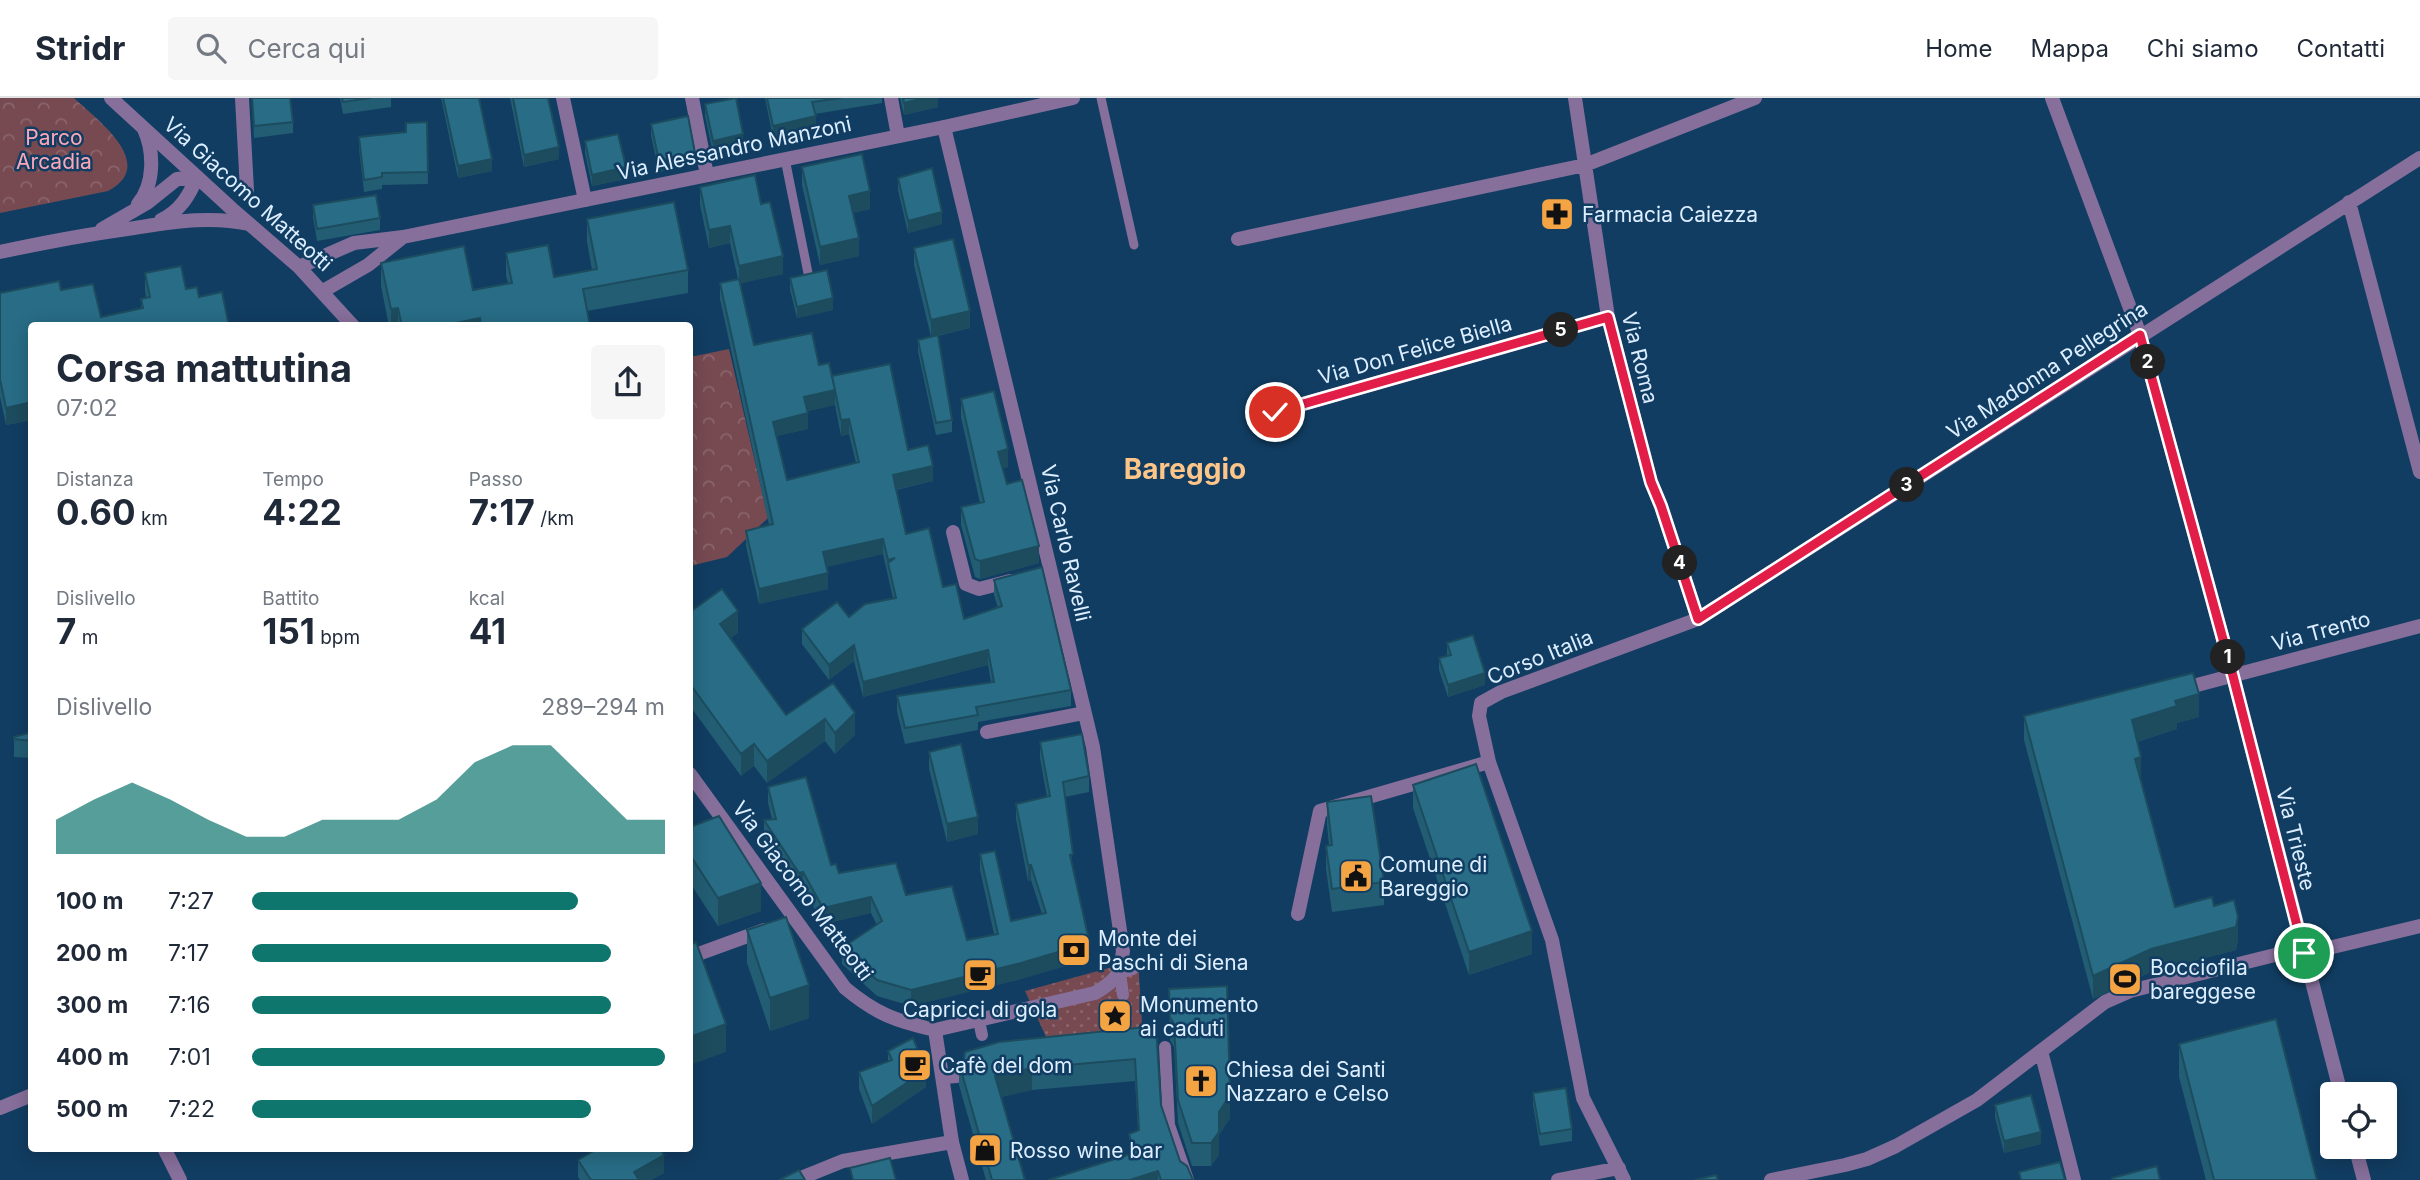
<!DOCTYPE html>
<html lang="it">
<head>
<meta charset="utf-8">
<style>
  :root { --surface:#fff; --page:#f6f6f7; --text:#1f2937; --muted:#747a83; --line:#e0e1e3; --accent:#0f766e }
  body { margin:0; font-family:Inter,sans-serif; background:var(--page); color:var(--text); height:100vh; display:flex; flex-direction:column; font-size:26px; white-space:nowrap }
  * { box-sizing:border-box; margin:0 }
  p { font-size:23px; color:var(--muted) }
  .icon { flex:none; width:38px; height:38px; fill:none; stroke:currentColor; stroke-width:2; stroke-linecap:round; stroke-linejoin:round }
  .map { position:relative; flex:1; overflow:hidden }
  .panel { position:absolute; left:28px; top:224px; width:665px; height:830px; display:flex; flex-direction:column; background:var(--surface); border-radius:7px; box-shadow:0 4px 18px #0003 }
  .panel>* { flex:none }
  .tools { position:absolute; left:2320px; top:984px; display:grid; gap:14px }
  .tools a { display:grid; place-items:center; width:77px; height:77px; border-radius:7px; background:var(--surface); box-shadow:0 4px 18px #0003; font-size:35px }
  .pin { position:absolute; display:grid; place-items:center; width:60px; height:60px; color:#fff; margin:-30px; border:4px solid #fff; border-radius:50%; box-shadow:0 2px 7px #0007 }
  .km { position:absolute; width:35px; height:35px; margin:-18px; border-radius:50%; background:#222; color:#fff; font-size:19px; line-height:35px; text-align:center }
  .round { display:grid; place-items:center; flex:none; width:74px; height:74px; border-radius:7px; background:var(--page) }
  .head { display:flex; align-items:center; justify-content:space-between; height:119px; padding:0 28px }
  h1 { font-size:38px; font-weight:700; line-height:52px }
  .metrics { display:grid; grid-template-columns:repeat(3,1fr); gap:10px; height:119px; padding:7px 28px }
  .metrics div { display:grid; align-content:center }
  .metrics b { font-size:35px; font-weight:700 }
  .metrics small { font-size:19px; font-weight:400 }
  .metrics p { font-size:19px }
  .chart { height:196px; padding:14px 28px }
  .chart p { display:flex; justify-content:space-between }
  .chart svg { width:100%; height:126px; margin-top:7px; fill:var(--accent); opacity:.7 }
  ul { padding:0 28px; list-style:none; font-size:23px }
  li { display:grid; grid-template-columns:112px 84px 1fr; align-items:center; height:52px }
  li i { height:18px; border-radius:9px; background:var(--accent) }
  header { display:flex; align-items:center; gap:42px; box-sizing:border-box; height:98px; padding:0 35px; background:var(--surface); border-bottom:2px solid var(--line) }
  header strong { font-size:33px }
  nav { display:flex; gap:38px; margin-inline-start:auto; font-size:24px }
  .search { width:490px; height:63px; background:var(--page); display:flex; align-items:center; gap:18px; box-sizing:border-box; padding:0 24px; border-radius:7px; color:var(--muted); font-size:26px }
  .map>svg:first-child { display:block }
</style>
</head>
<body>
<header>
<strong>Stridr</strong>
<div class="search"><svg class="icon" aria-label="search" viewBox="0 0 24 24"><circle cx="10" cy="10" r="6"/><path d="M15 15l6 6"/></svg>Cerca qui</div>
<nav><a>Home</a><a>Mappa</a><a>Chi siamo</a><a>Contatti</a></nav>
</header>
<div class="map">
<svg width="2420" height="1082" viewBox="0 0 2420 1082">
  <defs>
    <pattern id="park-crowns" width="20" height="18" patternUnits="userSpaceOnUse" patternTransform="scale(1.75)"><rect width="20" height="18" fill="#774a52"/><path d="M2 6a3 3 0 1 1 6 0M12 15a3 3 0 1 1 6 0" fill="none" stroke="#8a646c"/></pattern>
    <pattern id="garden-dots" width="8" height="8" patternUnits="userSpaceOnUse" patternTransform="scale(1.75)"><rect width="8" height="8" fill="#774a52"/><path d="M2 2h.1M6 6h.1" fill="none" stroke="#8a646c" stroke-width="1.8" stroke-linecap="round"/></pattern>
  </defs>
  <rect width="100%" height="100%" fill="#113d62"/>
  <!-- park -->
  <path fill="url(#park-crowns)" d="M0 0H74C96 21 159 66 108 93L0 115Z
    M729 251 768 420 727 459 690 468V259Z"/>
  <!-- garden -->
  <path fill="url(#garden-dots)" d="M1138 862 1143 940 1052 952 1025 893Z"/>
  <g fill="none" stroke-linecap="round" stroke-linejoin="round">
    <!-- service -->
    <path stroke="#866f9b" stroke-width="9" d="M1101 0 1134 147
      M785 61 808 175"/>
    <!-- pedestrian -->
    <path stroke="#866f9b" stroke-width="12" d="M1123 897 1120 875 1133 871
      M979 923 982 937
      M1165 949 1169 1027 1188 1082
      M943 980 957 979"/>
    <!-- minor -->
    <path stroke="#866f9b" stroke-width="14" d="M242 0 247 92
      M563 0 585 102
      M692 0 707 77
      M891 0 898 38
      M1575 0 1608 219 1651 384 1661 408 1698 521
      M2052 0 2140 237 2233 578 2341 996
      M2349 104 2420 374
      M138 106C155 86 154 53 144 31
      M102 131 147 105 177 81 197 79C189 98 180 113 161 122
      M1238 141 1585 67 1755 0
      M0 154C42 145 84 137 127 131 169 125 207 117 249 126
      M1275 314 1608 219
      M953 434 966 486 979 491 1010 483
      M2178 592 2420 528
      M987 634 1084 615
      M1298 816 1320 713 1489 664
      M690 859 764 832
      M935 932 1095 895C1117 882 1120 877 1123 853L1093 649 944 29
      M2041 953 2074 1082
      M0 1010 32 997
      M2355 1048 2364 1082
      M164 1050 180 1082
      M796 1082 843 1063 952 1044
      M1558 1082 1619 1070
      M1624 1082 1583 1000 1552 842 1489 664 1479 618 1481 605 1501 594 1698 521 2420 60
      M1771 1082 1845 1067 1867 1061 1896 1048 1977 1002 2105 904 2130 893 2283 855 2316 853 2420 828"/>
    <!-- tertiary -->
    <path stroke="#866f9b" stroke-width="14" d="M111 0 232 111 299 169 353 228
      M299 169 354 145 403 139 944 29 1073 0
      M323 193 368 167 403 139
      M690 676 845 890C876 916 896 923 935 932L952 1044 962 1082"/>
  </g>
  <!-- wall -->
  <path fill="#225d73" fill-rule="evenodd" d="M252 0 293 24V35L254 40Z
    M340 0H391V9L343 16Z
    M441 0H479L492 73 458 80Z
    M510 0H548L559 61 524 69Z
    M765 0H882V5L815 16 816 30 773 40Z
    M900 0H938V9L904 17Z
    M705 6 743 48 713 55 705 18Z
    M427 24 428 86 382 87V91L364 94 359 51V39L406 34Z
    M651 26 695 66 659 74 651 38Z
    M585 43 626 81 592 88 585 55Z
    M802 69 870 111 853 115 859 158 820 167 802 87Z
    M898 80 942 126 908 135 898 92Z
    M700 89 761 106 783 176 740 185 754 247 819 267 908 352 933 383 896 392 906 436 964 521 998 510 994 497V482L1071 592V608L978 624V632L905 646 897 613V598L991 584 988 567 863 599 854 563 829 582 802 546V531L849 519 893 500 883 456 826 469 828 491 759 506 746 448V433L769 427 720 201V185L738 181 730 145 709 150 700 107ZM835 307 841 338 849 336 856 365 787 382 776 338 808 331V313Z
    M313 107 380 120V132L317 143 313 119Z
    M587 121 688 172V195L587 213 590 228H389L381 188V165L473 192 508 185 506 178V155L554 179 592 172 587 144Z
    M914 150 970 230 938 238 952 322V334L936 337 918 254V242L931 239 914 167Z
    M145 175 186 191 199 199 229 228H32V322L6 327 0 299V195L61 192 101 219 141 211V201L146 199 145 193Z
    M790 180 833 212 797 220 790 192Z
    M961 301 1008 369 1003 370 1007 386 1039 465 980 481 975 479 961 427V409L980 405 961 319Z
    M690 514 738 535 730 540 786 617 833 585 855 637 835 656 825 643 767 685 754 668 741 678 690 608Z
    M1447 545 1485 587 1448 599 1439 572V560L1447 558Z
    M2024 618 2199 619 2177 625V631L2137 644 2141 682 2175 809 2214 808 2238 842 2236 852 2151 874 2093 901 2024 642Z
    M32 634V660L14 659V639Z
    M1040 644 1089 678V694L1065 699 1073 771 1088 853 1075 857V865L1021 881 911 908 877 898 842 866V850L877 827 871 815 823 826 803 790 799 791 764 738V722L772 721 768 705V689L831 767 839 775 906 797 967 842 994 836 980 772V756L1011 823 1042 816 1031 782 1028 783 1016 721V706L1047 699 1040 660Z
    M929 654 978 736 947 744 929 671Z
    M1413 687 1532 856 1469 877 1413 710Z
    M1327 704 1384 784V807L1332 814 1326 771V748L1329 747 1327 727Z
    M690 729 761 813 718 828 692 788Z
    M747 832 809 920 770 933 747 865Z
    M1169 891 1230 1020 1219 1037V1057L1211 1068H1192L1178 1025 1174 949 1170 942Z
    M1156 928 1161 1007 1180 1063 1193 1082H1048L1129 1057V1036L1138 1033 1135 983 1032 992 1001 999 1025 1082H986L959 987V965Z
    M2179 946 2317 1082H2206L2179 979Z
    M888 953 926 989 872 1026 859 991V974L888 963Z
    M1533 995 1572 1031V1043L1540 1048 1533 1007Z
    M1995 1007 2041 1046 2004 1055 1995 1019Z
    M578 1062 664 1075 651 1082H580L578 1079Z"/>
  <!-- shaded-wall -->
  <path fill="#1c4c5e" d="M924 0H938V9L904 17V5Z
    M816 18V30L773 40V28Z
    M743 36V48L713 55V43Z
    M559 49V61L524 69V57Z
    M695 55V66L659 74V63Z
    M492 61V73L458 80V68Z
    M626 69V81L592 88V77Z
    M870 93V111L849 116V98Z
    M942 114V126L908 135V123Z
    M730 128V145L709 150V132Z
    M859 140V158L820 167V149Z
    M783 158V176L739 186V168Z
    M833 200V212L797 220V209Z
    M398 210V228H391V211Z
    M970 213V230L931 239V222Z
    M480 220V228H442Z
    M835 292V307L804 314V299Z
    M32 304V322L6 327V310Z
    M808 315V331L773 339V324Z
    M849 321V336L841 338V322Z
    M1008 351V369L998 371V354Z
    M933 368V383L893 392V377Z
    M883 441V456L823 470V454Z
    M1039 448V465L980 481V463Z
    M828 475V491L759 506V491Z
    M738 513V535L720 548V526Z
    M854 547V563L829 582V567Z
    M988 552V567L863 599V584Z
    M1485 575V587L1448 599V587Z
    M2199 596V619L2177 625V631L2132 645V622L2175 603Z
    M855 615V637L835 656V635Z
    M825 621V643L767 685V663Z
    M754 646V668L741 678V656Z
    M2141 659V682L2135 661Z
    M978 719V736L947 744V726Z
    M692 760V788L690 789V761Z
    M1028 767H1031V782L1028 783Z
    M803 774V790L799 791V775Z
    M761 785V813L718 828V800Z
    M871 799V815L823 826V810Z
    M2238 819V842L2236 852 2151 874 2093 901V878L2151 851Z
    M1532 833V856L1469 877V854Z
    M1088 838V853L1075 857V865L1021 881 911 908V892Z
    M809 887V920L770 933V900Z
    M726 926V954L690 967V939Z
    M1032 970V992L995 1000V978Z
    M926 972V989L872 1026V1008Z
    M1230 997V1020L1219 1037V1057L1211 1068V1045L1219 1014Z
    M2041 1034V1046L2004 1055V1043Z
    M664 1057V1075L651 1082H634V1074Z
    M1158 1073V1082H1130Z"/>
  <!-- building -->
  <path fill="#286c86" stroke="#1c4c5e" stroke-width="2" fill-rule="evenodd" d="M252 0H290L293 24 254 28Z
    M342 0H371L343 4Z
    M443 0H479L492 61 458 68Z
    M513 0H548L559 49 524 57Z
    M736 0 743 36 713 43 705 6Z
    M767 0H841L812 4 816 18 773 28Z
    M903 0H924L904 5Z
    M688 18 695 55 659 63 651 26Z
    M427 24 428 74 382 75V79L364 82 359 39 406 34V25Z
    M618 36 626 69 592 77 585 43Z
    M862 56 870 93 849 98 859 140 820 149 802 69Z
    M932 70 942 114 908 123 898 80Z
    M755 77 761 106 770 104 783 158 739 168 730 128 709 132 700 89Z
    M376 97 380 120 317 131 313 107Z
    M674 104 688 172 583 191 590 228H481L480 220 442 228H402L398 210 391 211 381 165 464 148 473 192 512 185 506 155 548 147 554 179 597 171 587 121Z
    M953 141 970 213 931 222 914 150Z
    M181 168 186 191 197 189 199 199 222 194 229 228H32V304L6 310 0 281V195L59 183 61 192 93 186 101 219 143 210 141 201 150 199 145 175Z
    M827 172 833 200 797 209 790 180Z
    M739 181 754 247 812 235 819 267 829 265 835 292 832 278 890 266 908 352 928 347 933 368 893 377 906 436 929 430 943 489 956 486 964 521 1002 508 994 482 1042 469 1071 592 976 609 978 617 905 630 897 598 994 584 988 552 863 584 854 547 829 567 802 531 837 504 849 519 865 506 896 500 888 465 895 460 888 462 883 441 823 454 828 475 759 491 746 433 773 426 720 185ZM835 292 841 322 849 321 859 364 787 382 773 324 808 315 804 299Z
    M938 237 952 322 936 325 918 242Z
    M994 293 1008 351 998 354 1007 386 1022 382 1039 448 980 463 975 461 961 409 984 404 961 301Z
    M722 491 738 513 720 526 786 617 833 585 855 615 835 635 825 621 767 663 754 646 741 656 690 586V514Z
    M1473 537 1485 575 1448 587 1439 560 1451 557 1447 545Z
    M2193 575 2199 596 2175 603 2177 608 2132 622 2141 659 2135 661 2175 809 2212 799 2214 808 2234 802 2238 819 2236 829 2151 851 2093 878 2024 618Z
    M32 634V643L14 641V639Z
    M1082 636 1089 678 1063 684 1073 756 1070 757 1088 838 1073 841 1075 849 1021 865 911 892 877 882 842 850 882 823 871 799 823 810 803 774 799 775 764 722 776 721 768 689 806 679 831 767 836 766 839 775 896 765 906 797 952 788 967 842 998 836 980 756 995 753 1011 823 1046 815 1031 767H1028L1016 706 1050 698 1040 644Z
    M961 646 978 719 947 726 929 654Z
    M1476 666 1532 833 1469 854 1413 687Z
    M1371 698 1384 784 1332 791 1326 748 1332 747 1327 704Z
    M719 718 761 785 718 800 692 760 690 761V729Z
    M786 819 809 887 770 900 747 832Z
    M696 844 726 926 690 939V847Z
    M1227 888 1230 997 1219 1014V1034L1211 1045H1192L1178 1002 1174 926 1170 919 1169 891Z
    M2276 921 2317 1082H2214L2179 946Z
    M1156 928 1161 1007 1180 1063 1187 1068 1193 1082H1161L1158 1073 1130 1082H1048L1134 1055 1129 1036 1139 1032 1135 961 1032 970 995 978 1025 1082H992L959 965 964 961 965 954 999 944Z
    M913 940 926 972 872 1008 859 974 892 962 888 953Z
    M1566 990 1572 1031 1540 1036 1533 995Z
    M2031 997 2041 1034 2004 1043 1995 1007Z
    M599 1050H660L664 1057 634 1074 639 1082H591L578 1062Z
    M890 1060 896 1082H853L850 1070Z
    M2060 1064 2065 1082H2021L2019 1074Z
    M2157 1068 2160 1082H2113L2112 1080Z
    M799 1072 805 1082H779Z
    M1716 1077 1718 1082H1695Z"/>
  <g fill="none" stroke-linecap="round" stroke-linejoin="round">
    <!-- route casing -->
    <g stroke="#fff" stroke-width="14">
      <path id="route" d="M1275 314 1608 219 1651 384 1661 408 1698 521 2140 237 2233 578 2304 855"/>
    </g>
    <!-- route -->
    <use href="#route" stroke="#e11d48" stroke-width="9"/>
  </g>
  <!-- icons -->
  <defs>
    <g id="pharmacy-square" transform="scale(1.75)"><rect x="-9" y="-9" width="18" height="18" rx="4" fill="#f4a443" stroke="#113d62"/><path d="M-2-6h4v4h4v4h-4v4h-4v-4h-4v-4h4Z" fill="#111"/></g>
    <g id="civic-square" transform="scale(1.75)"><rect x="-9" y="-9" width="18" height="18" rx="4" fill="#f4a443" stroke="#113d62"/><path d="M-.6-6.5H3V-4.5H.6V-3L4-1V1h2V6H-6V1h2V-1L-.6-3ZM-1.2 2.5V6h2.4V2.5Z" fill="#111"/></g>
    <g id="bank-square" transform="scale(1.75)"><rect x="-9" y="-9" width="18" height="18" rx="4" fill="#f4a443" stroke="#113d62"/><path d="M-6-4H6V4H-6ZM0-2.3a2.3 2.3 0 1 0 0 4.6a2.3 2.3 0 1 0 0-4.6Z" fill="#111"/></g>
    <g id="cafe-square" transform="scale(1.75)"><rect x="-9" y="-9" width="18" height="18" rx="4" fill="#f4a443" stroke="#113d62"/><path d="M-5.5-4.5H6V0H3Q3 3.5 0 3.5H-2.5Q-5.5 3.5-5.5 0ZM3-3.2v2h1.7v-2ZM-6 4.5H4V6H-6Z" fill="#111"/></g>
    <g id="stadium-square" transform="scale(1.75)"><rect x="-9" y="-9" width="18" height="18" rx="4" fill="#f4a443" stroke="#113d62"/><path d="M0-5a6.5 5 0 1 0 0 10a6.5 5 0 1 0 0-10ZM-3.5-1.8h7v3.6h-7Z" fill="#111"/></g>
    <g id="sight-square" transform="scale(1.75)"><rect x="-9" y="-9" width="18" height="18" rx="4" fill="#f4a443" stroke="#113d62"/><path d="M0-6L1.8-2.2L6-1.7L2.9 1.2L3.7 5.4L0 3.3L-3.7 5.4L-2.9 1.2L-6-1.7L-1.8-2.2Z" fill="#111"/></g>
    <g id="church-square" transform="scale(1.75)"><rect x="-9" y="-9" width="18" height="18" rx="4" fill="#f4a443" stroke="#113d62"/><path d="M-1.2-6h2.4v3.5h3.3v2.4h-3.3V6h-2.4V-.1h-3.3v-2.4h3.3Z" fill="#111"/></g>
    <g id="shop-square" transform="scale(1.75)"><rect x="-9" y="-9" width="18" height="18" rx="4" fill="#f4a443" stroke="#113d62"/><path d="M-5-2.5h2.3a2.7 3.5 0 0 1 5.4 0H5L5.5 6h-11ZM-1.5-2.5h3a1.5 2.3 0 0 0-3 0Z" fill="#111"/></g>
  </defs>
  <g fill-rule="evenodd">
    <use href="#pharmacy-square" x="1557" y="116"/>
    <use href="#civic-square" x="1356" y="778"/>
    <use href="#bank-square" x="1074" y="852"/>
    <use href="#cafe-square" x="980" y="877"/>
    <use href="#stadium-square" x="2125" y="881"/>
    <use href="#sight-square" x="1115" y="918"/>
    <use href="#cafe-square" x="915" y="967"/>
    <use href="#church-square" x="1201" y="983"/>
    <use href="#shop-square" x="985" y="1052"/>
  </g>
  <g text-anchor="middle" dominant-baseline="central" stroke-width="5" stroke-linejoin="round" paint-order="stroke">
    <!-- park labels -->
    <g font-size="21" fill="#fca7b7" stroke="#113d62">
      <text x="54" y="39">Parco<tspan x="54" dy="24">Arcadia</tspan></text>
    </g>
    <!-- street labels -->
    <g font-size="21" fill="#dceeff" stroke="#113d62">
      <text transform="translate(734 50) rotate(-12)">Via Alessandro Manzoni</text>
      <text transform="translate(248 96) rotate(42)">Via Giacomo Matteotti</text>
      <text transform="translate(1415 252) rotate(-16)">Via Don Felice Biella</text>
      <text transform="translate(1640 260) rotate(76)">Via Roma</text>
      <text transform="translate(2047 272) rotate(-33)">Via Madonna Pellegrina</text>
      <text transform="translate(1066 445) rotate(77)">Via Carlo Ravelli</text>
      <text transform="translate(2321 533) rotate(-15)">Via Trento</text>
      <text transform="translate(1540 559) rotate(-22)">Corso Italia</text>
      <text transform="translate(2296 741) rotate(76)">Via Trieste</text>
      <text transform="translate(803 793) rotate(53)">Via Giacomo Matteotti</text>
    </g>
    <!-- poi labels -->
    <g font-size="21" fill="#dceeff" stroke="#113d62" text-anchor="start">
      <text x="1582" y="116">Farmacia Caiezza</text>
      <text x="1380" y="766">Comune di<tspan x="1380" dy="24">Bareggio</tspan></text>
      <text x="1098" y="840">Monte dei<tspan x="1098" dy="24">Paschi di Siena</tspan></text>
      <text x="2150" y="869">Bocciofila<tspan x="2150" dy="24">bareggese</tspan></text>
      <text x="1140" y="906">Monumento<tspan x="1140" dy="24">ai caduti</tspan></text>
      <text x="980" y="911" text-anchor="middle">Capricci di gola</text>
      <text x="940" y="967">Cafè del dom</text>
      <text x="1226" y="971">Chiesa dei Santi<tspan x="1226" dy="24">Nazzaro e Celso</tspan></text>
      <text x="1010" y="1052">Rosso wine bar</text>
    </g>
    <!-- district labels -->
    <g font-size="28" font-weight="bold" fill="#fec589" stroke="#113d62">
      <text x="1185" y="371">Bareggio</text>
    </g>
  </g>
</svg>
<div class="tools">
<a><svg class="icon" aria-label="locate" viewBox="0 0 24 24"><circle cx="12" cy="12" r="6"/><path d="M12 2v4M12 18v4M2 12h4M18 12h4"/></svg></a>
</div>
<div class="pin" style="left:2304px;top:855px;background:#1e9e55"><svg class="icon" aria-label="arrive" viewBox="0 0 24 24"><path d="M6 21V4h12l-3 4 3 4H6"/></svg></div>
<div class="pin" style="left:1275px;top:314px;background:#d93025"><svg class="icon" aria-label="check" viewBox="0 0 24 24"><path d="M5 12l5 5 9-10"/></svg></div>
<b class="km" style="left:2228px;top:559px">1</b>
<b class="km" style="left:2148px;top:264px">2</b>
<b class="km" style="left:1907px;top:387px">3</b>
<b class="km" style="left:1680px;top:465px">4</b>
<b class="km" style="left:1561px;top:232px">5</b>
<section class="panel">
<div class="head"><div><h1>Corsa mattutina</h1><p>07:02</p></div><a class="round"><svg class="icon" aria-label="share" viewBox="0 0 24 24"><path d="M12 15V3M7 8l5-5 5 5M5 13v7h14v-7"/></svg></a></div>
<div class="metrics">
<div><p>Distanza</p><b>0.60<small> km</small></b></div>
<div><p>Tempo</p><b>4:22</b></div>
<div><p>Passo</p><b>7:17<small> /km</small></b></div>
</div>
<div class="metrics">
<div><p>Dislivello</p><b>7<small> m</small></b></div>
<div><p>Battito</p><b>151<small> bpm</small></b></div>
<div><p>kcal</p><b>41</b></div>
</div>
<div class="chart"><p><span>Dislivello</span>289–294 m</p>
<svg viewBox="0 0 160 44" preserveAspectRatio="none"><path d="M0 44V32L10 25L20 19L30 25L40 32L50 38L60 38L70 32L80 32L90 32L100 25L110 12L120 6L130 6L140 19L150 32L160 32V44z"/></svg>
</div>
<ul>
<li><b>100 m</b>7:27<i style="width:79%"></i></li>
<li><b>200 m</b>7:17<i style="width:87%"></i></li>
<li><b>300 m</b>7:16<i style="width:87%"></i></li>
<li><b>400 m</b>7:01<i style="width:100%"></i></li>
<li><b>500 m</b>7:22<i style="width:82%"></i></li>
</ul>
</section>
</div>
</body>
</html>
